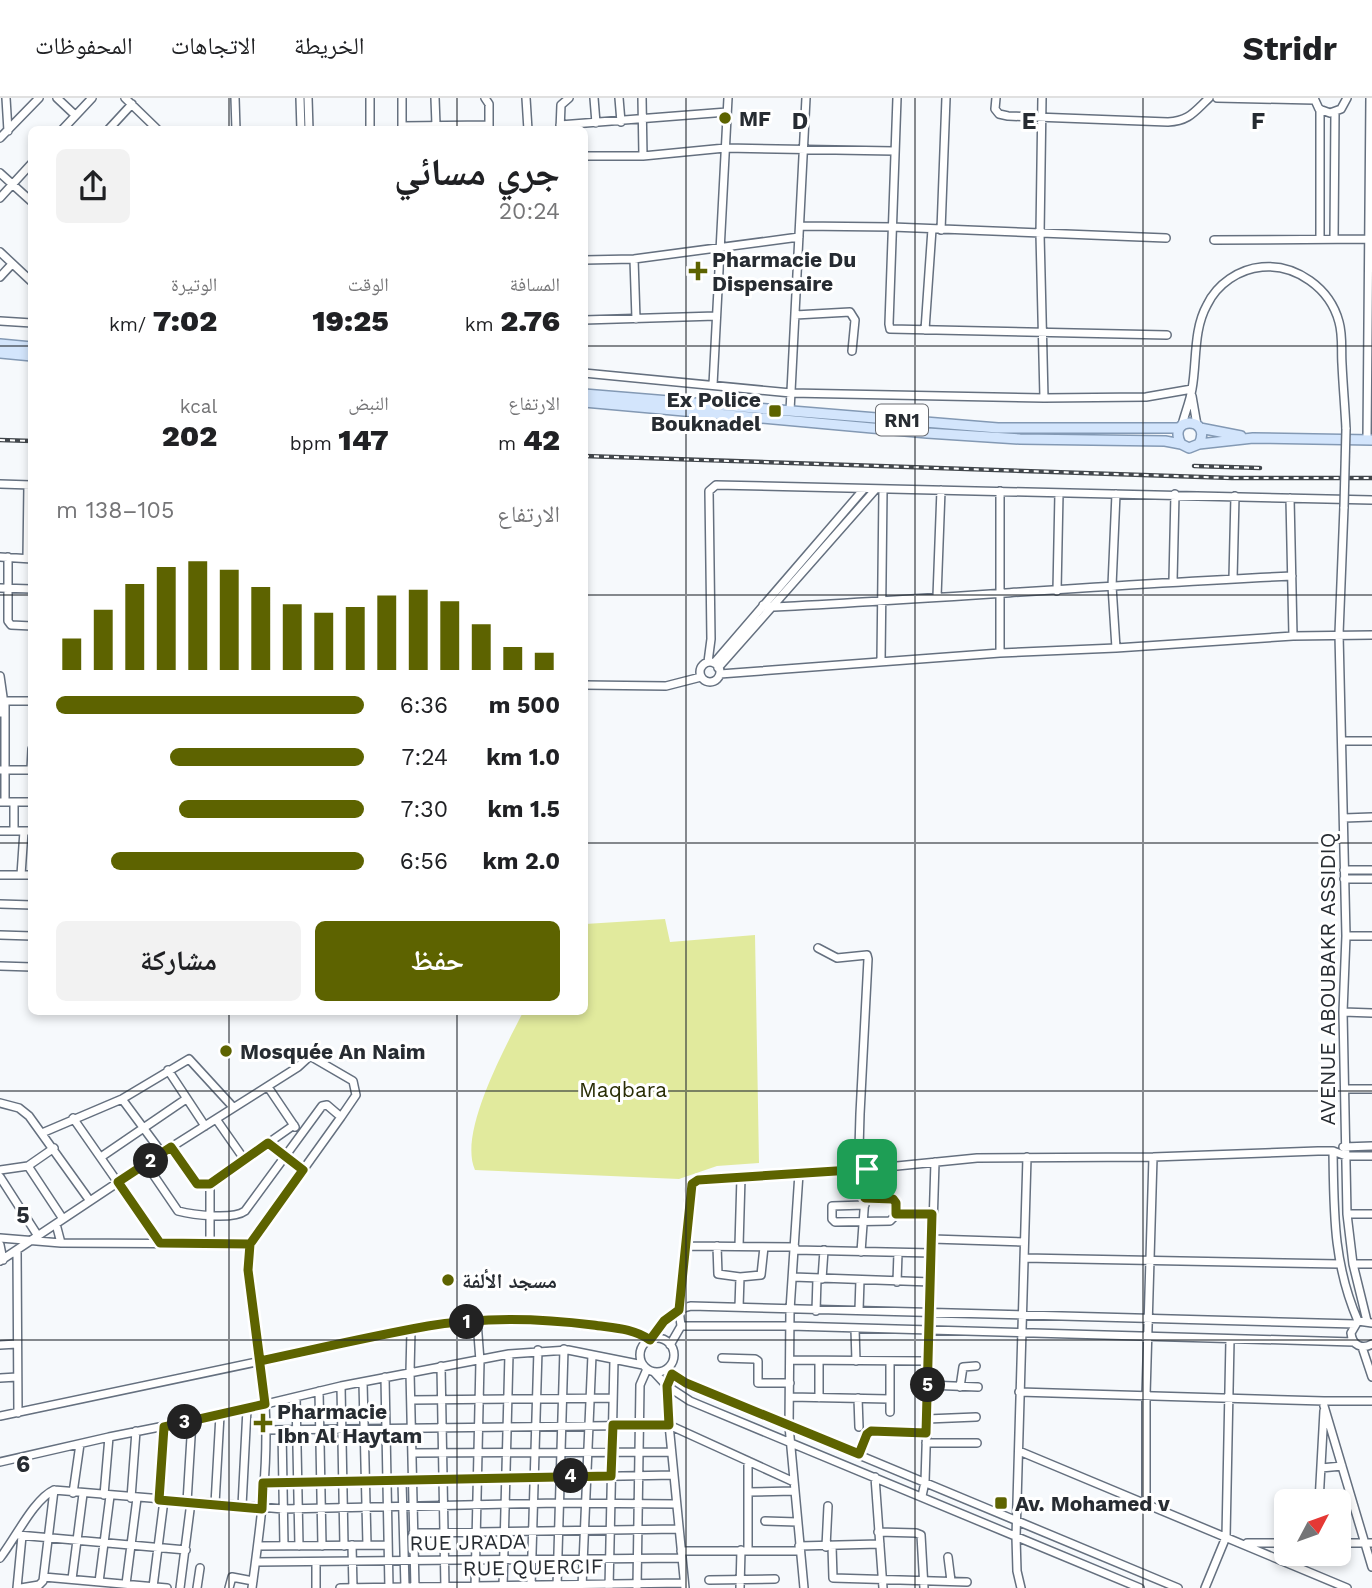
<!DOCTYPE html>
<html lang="ar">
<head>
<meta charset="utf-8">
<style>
  :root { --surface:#fff; --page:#f2f2f2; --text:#202124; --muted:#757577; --line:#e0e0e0; --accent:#5d6300 }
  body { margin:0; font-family:"Work Sans","Noto Naskh Arabic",sans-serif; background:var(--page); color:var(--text); direction:rtl; height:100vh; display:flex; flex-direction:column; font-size:26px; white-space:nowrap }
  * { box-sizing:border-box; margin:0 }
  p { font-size:23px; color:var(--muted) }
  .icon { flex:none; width:38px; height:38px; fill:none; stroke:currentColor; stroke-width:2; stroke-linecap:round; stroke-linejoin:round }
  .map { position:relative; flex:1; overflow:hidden; direction:ltr }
  .side { position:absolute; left:28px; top:28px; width:560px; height:889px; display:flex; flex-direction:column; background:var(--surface); border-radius:10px; box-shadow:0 4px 10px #0003; direction:rtl }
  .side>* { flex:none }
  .needle { width:46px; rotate:49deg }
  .fabs { position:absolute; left:1274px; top:1391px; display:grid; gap:14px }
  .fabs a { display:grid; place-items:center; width:77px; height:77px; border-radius:10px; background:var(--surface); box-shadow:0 4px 10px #0003; font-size:35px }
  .pin { position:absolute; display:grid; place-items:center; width:60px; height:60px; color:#fff; margin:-30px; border-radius:14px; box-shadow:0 4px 10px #0006 }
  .km { position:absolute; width:35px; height:35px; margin:-18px; border-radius:50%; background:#222; color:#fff; font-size:19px; line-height:35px; text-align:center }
  .round { display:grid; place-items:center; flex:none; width:74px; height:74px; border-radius:10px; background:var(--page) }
  .head { display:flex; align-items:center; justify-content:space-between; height:119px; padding:0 28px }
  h1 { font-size:38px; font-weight:800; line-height:52px }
  .metrics { display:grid; grid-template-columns:repeat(3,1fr); gap:10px; height:119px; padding:7px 28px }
  .metrics div { display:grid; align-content:center }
  .metrics b { font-size:30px; font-weight:800 }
  .metrics small { font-size:19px; font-weight:400 }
  .metrics p { font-size:19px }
  .chart { height:196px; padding:14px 28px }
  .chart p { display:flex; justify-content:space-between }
  .chart svg { width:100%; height:126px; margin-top:7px; stroke:var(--accent); stroke-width:6 }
  .cta { display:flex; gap:14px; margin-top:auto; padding:14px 28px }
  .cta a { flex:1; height:80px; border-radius:10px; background:var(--accent); color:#fff; font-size:28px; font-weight:800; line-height:80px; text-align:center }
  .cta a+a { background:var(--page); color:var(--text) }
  ul { padding:0 28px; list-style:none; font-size:23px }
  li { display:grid; grid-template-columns:112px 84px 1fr; align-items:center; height:52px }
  li i { height:18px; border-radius:9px; background:var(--accent) }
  header { display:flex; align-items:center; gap:42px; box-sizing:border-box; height:98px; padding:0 35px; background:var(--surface); border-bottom:2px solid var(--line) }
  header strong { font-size:33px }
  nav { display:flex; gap:38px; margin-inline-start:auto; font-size:24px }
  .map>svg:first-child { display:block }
</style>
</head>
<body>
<header>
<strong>Stridr</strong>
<nav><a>الخريطة</a><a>الاتجاهات</a><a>المحفوظات</a></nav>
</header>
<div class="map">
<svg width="1372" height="1490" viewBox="0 0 1372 1490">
  <rect width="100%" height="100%" fill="#f6f9fc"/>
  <!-- green -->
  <path fill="#e1ea9d" d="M665 821 670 844 755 837 759 1065 717 1068 679 1081 475 1072C458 1035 505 950 523 914H584L585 826Z"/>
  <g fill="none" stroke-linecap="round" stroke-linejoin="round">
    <!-- minor casing -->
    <g stroke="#65707f" stroke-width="10">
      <path id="minor" d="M6 0 8 33
        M57 0 75 17
        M125 0 158 32
        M235 0 236 32
        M300 0 301 32
        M308 0 309 32
        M370 0V32
        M402 0V31
        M435 0 436 27
        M485 0 489 6V30
        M526 0 528 32
        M594 0 596 25
        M619 0 621 24
        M642 0 643 58
        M897 0 889 226 890 231 1167 237
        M996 0 995 11 999 16 1008 18 1168 24C1189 23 1194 14 1209 0
        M1042 0 1040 136 1044 300
        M1217 0 1314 2
        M1314 0 1319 11 1330 15 1341 11 1347 0
        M560 27 727 14
        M402 28 489 27
        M62 32 92 0
        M108 32 132 6
        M560 32 561 7 569 0
        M0 40 39 0
        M584 58H643L725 50 894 53
        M0 75 32 104
        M0 100 32 65
        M800 128 892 129 1166 140
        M941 132 946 0
        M1320 141V11
        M1334 141 1335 14
        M1214 142 1371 141
        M0 154 32 184
        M634 161 636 221
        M584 162 634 161 799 139
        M0 179 12 166
        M795 217 850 214 855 222 852 253
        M584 222 716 218
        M0 223 32 225
        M925 232 932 131
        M584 275 791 295 1044 300 1146 299 1192 291
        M713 287 728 0
        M1192 298 1197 327
        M790 313 806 0
        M1182 327C1185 315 1190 303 1192 291 1197 264 1193 232 1207 207 1217 186 1239 171 1262 169 1296 166 1330 190 1339 224 1343 238 1341 252 1342 266 1343 288 1345 309 1346 331
        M1367 341 1370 0
        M0 386 31 387
        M1116 396 1112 488 1116 550
        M1290 400 1293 538
        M1344 409 1339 536 1346 838 1343 914 1347 1116 1353 1166 1367 1223
        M0 459 32 461
        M8 459V523L11 527 32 528
        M27 460 28 387
        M1233 481 1235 398
        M1173 483 1175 396
        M0 490 32 491
        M1057 493 1059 395
        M937 499 941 392
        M763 507 774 509C947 500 1119 486 1292 478
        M1000 555V393
        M881 563 883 392
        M700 574a10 10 0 1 1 20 0a10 10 0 1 1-20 0Z
        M708 564 711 541 709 393 716 387 1372 402
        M714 565 863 392
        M718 570 875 392
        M720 576 1000 555 1116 550 1293 538 1372 537
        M0 578 3 599 0 615
        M584 587 666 588 701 579
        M1 603H32
        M5 603V704
        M1342 643H1372
        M0 672H32
        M31 672 32 651
        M0 704H32
        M1344 720 1372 719
        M0 733H32
        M14 733V704
        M1344 772H1372
        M0 777H32
        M21 777 24 733
        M1344 781H1372
        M0 806 32 807
        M0 837 32 838
        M1346 838H1372
        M818 850 837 860 867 857 868 861 860 1016 859 1051 867 1071 861 1154
        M0 868 32 869
        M1343 914 1372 915
        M168 972 205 1028
        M268 989 295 1029
        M1345 991H1372
        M122 1001 162 1055
        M0 1005 19 1010 29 1018 90 1103
        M73 1020 160 1145
        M216 1021 244 1061
        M42 1035 122 1001 189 961 233 1009
        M268 1045 303 1072
        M171 1049 195 1085 210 1086 294 1027
        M1343 1049 1372 1048
        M1333 1053C1334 1115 1333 1165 1358 1223
        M101 1059 186 1001
        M146 1066 178 1113C193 1117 233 1122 245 1113L322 1008 327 1007 341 1019
        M28 1068 63 1121
        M0 1072 28 1068 54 1050
        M799 1075 790 1212 789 1328 804 1490
        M0 1079 38 1138
        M865 1100 893 1101 896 1105V1117L932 1116
        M865 1107 832 1108V1121L835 1124 890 1123 896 1117
        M1347 1116H1372
        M56 1126 61 1145
        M0 1140 61 1145 250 1146 341 1019 356 997 353 983 310 958 298 969 162 1055 0 1163
        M932 1141 1024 1144
        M210 1146V1086
        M250 1146C246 1200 261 1253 265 1307 269 1368 260 1430 252 1490
        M0 1147 3 1162
        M685 1148 795 1149
        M717 1148 718 1176 740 1179
        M739 1148 741 1079
        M17 1152 18 1315
        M795 1152 932 1155
        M1024 1160 1339 1166
        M1353 1166H1372
        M793 1179 931 1184
        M822 1181 824 1152
        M897 1184 898 1155
        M739 1209 740 1179 761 1177 764 1149
        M859 1212 860 1182
        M816 1213 817 1181
        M1372 1225 1358 1223 1351 1235C1352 1247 1362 1252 1372 1246
        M681 1228H790L1354 1244
        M855 1231 856 1263
        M411 1232 410 1274 415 1490
        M640 1257a17 17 0 1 1 34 0a17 17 0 1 1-34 0Z
        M651 1241C662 1227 672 1211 691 1208L1355 1226
        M0 1247 17 1246
        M670 1247 681 1228 679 1211 690 1089 698 1082 867 1071 977 1060 1153 1059 1318 1053H1333L1346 1058H1372
        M1362 1249 1372 1279
        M722 1260 755 1261 758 1263V1285H790
        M790 1262 929 1263
        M819 1263V1300
        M890 1263V1314
        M441 1268 445 1490
        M669 1270 672 1276 686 1285 1178 1490
        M654 1274 667 1288 690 1303 1140 1490
        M672 1276 667 1288 668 1316 685 1490
        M385 1279 389 1490
        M0 1280 17 1279
        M363 1284 367 1447
        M928 1287 978 1289
        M341 1288 344 1448
        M960 1289 963 1269 976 1268
        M319 1293 322 1448
        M1019 1294 1324 1303H1372
        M296 1299 299 1448
        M790 1299 889 1301
        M858 1300 859 1329
        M411 1302 613 1300
        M1324 1308 1372 1469
        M0 1318 427 1228 525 1221 628 1232 642 1237 650 1242
        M927 1321 976 1319
        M266 1332 669 1327 794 1384
        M282 1332 284 1448
        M926 1345H977
        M1019 1353 1347 1490
        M412 1355 671 1354
        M859 1356 867 1336 871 1333 926 1335
        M748 1363V1452
        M0 1364 109 1339 220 1317 341 1288 509 1256 568 1252 643 1267
        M1321 1370 1342 1368
        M875 1379 883 1490
        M402 1384 405 1488
        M263 1385 674 1377
        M54 1392 283 1411 559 1405 676 1406
        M748 1394 794 1393
        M73 1395 80 1346
        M104 1397 109 1339
        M922 1398 925 1384 935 1064
        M131 1400 136 1333
        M159 1402 164 1329
        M187 1404 192 1323
        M1319 1404 1324 1313
        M215 1406 220 1317
        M1146 1406V1297L1153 1059
        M242 1408 247 1311
        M765 1423 797 1424
        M878 1434 916 1435 921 1437 924 1490
        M413 1435 679 1431
        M18 1437 186 1452
        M1247 1445H1286
        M1339 1445H1372
        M352 1447 353 1490
        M258 1448 388 1447
        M799 1448 880 1446
        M832 1448 833 1480 967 1484
        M826 1449 828 1408
        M681 1453H799
        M948 1459 951 1483
        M0 1460C15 1441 34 1401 54 1392
        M256 1464 682 1460
        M316 1464V1490
        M44 1479 167 1490
        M72 1481 83 1396
        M709 1482 775 1481
        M99 1484 110 1398
        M126 1486 137 1400
        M153 1489 164 1402
        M503 1489 509 1256
        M531 1489 538 1252
        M557 1489 564 1251
        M582 1489 592 1257
        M17 1490 22 1438
        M21 1490 39 1487 43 1483 54 1392
        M180 1490 191 1404
        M197 1490 200 1470
        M229 1490 232 1479 253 1483
        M340 1490 684 1485
        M475 1490 480 1263 477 1223
        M609 1490 614 1262
        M637 1490 640 1287 647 1271
        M740 1490 741 1452
        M1021 1490 1017 1473 1016 1439 1027 1059
        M1205 1490 1226 1439 1230 1242"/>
    </g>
    <!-- major casing -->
    <g stroke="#8399b4" stroke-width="12">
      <path id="major" d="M0 246 32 249
        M0 255 32 258
        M584 296 998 330H1179
        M584 304 927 335 1020 341 1165 343 1181 346 1189 350 1199 346 1253 340 1372 342
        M1200 330 1241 338
        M1181 346C1166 318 1213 318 1199 346"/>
    </g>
    <!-- minor -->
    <use href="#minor" stroke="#fff" stroke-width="7"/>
    <!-- major -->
    <use href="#major" stroke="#d3e5fc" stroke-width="9"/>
    <!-- rail casing -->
    <g stroke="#42474c" stroke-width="4.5">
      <path id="rail" d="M0 342 32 343
        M584 358 1232 380H1372
        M1194 368 1260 370"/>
    </g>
    <!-- rail -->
    <use href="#rail" stroke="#fff" stroke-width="2" stroke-dasharray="5" stroke-linecap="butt"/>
    <!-- minor-bridge casing -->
    <g stroke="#65707f" stroke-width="10" stroke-linecap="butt">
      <path id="minor-bridge" d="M1344 409 1346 331"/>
    </g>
    <!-- minor-bridge -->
    <use href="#minor-bridge" stroke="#fff" stroke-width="7"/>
  </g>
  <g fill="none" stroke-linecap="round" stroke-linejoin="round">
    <!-- route casing -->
    <g stroke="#fff" stroke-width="14">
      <path id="route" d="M867 1071 698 1082 692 1086 679 1212 664 1223 650 1242C633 1230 613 1230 593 1227 539 1220 482 1219 428 1228 372 1238 316 1251 260 1263L248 1172 250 1146 160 1145 118 1084 171 1049 197 1086H210L268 1045 303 1072 250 1146 248 1172 265 1306 164 1329 159 1402 262 1411 263 1385 611 1378 613 1327H669L667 1288 672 1276 686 1285 859 1356 867 1336 871 1333 926 1335 932 1116H896V1105L893 1101 865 1100 867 1071"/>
    </g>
    <!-- route -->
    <use href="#route" stroke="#5d6300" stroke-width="9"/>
  </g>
  <!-- grid -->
  <path fill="none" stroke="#272c32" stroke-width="2" stroke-opacity="0.55" d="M229 0V32M457 0V32M686 0V1490M915 0V1490M1143 0V1490M0 248H32M584 248H1372M0 497H32M584 497H1372M0 745H32M584 745H1372M229 914V1490M457 914V1490M0 993H1372M0 1242H1372"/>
  <!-- markers -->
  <g fill="#5d6300" stroke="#fff" stroke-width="2.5">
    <circle cx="725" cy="20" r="7"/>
    <path d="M694.5 162.5h7v7h7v7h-7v7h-7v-7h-7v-7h7z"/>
    <rect x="768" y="306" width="14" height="14" rx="3.5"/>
    <circle cx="226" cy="953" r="7"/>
    <circle cx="448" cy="1182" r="7"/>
    <path d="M259.5 1314.5h7v7h7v7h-7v7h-7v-7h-7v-7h7z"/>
    <rect x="994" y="1398" width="14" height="14" rx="3.5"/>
  </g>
  <g text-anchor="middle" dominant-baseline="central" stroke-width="6" stroke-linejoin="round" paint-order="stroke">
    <!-- shield labels -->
    <rect fill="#fff" stroke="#686b70" stroke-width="2" x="876" y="306.5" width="52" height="31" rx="5"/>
    <g font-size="19" font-weight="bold" fill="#272c32">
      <text x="902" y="322">RN1</text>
    </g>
    <!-- poi labels -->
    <g font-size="21" font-weight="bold" fill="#272c32" stroke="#fff" text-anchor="start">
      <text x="739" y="20">MF</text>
      <text x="712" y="161">Pharmacie Du<tspan x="712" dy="24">Dispensaire</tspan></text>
      <text x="761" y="301" text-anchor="end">Ex Police<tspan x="761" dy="24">Bouknadel</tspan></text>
      <text x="240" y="953">Mosquée An Naim</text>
      <text x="462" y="1182">مسجد الألفة</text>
      <text x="277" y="1313">Pharmacie<tspan x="277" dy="24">Ibn Al Haytam</tspan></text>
      <text x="1015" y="1405">Av. Mohamed v</text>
    </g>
    <!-- street labels -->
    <g font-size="21" fill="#272c32" stroke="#fff">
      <text transform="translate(1327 881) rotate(-90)">AVENUE ABOUBAKR ASSIDIQ</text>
      <text transform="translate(468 1444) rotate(-1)">RUE JRADA</text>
      <text transform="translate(533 1469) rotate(-1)">RUE QUERCIF</text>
    </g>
    <!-- park labels -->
    <g font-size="21" fill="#292d05" stroke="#fff">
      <text x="623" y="991">Maqbara</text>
    </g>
  </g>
  <g font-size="23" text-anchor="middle" font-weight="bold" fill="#272c32" stroke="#fff" stroke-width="6" stroke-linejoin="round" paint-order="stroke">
    <text x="800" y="31">D</text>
    <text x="1029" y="31">E</text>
    <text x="1258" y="31">F</text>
    <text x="23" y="1125">5</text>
    <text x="23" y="1374">6</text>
  </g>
</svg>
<div class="fabs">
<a><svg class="needle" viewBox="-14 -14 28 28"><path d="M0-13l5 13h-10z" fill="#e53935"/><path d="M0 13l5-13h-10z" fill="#757577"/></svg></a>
</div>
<div class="pin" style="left:867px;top:1071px;background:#1e9e55"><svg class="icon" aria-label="arrive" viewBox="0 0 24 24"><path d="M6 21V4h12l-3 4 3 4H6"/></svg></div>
<b class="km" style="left:467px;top:1224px">1</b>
<b class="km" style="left:151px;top:1063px">2</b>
<b class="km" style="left:185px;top:1324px">3</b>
<b class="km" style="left:571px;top:1378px">4</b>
<b class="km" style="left:928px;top:1287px">5</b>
<section class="side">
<div class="head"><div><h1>جري مسائي</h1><p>20:24</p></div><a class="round"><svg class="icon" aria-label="share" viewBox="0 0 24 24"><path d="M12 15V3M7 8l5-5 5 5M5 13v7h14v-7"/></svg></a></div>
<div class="metrics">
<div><p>المسافة</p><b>2.76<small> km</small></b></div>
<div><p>الوقت</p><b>19:25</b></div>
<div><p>الوتيرة</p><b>7:02<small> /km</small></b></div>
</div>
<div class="metrics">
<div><p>الارتفاع</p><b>42<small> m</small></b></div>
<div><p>النبض</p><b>147<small> bpm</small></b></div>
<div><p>kcal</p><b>202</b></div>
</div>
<div class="chart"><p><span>الارتفاع</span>105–138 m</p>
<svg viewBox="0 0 160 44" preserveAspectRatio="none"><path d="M5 44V33M15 44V23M25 44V14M35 44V8M45 44V6M55 44V9M65 44V15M75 44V21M85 44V24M95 44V22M105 44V18M115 44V16M125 44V20M135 44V28M145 44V36M155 44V38"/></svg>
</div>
<ul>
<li><b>500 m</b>6:36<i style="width:100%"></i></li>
<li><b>1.0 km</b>7:24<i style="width:63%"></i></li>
<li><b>1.5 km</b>7:30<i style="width:60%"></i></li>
<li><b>2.0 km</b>6:56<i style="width:82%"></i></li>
</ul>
<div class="cta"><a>حفظ</a><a>مشاركة</a></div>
</section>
</div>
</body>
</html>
